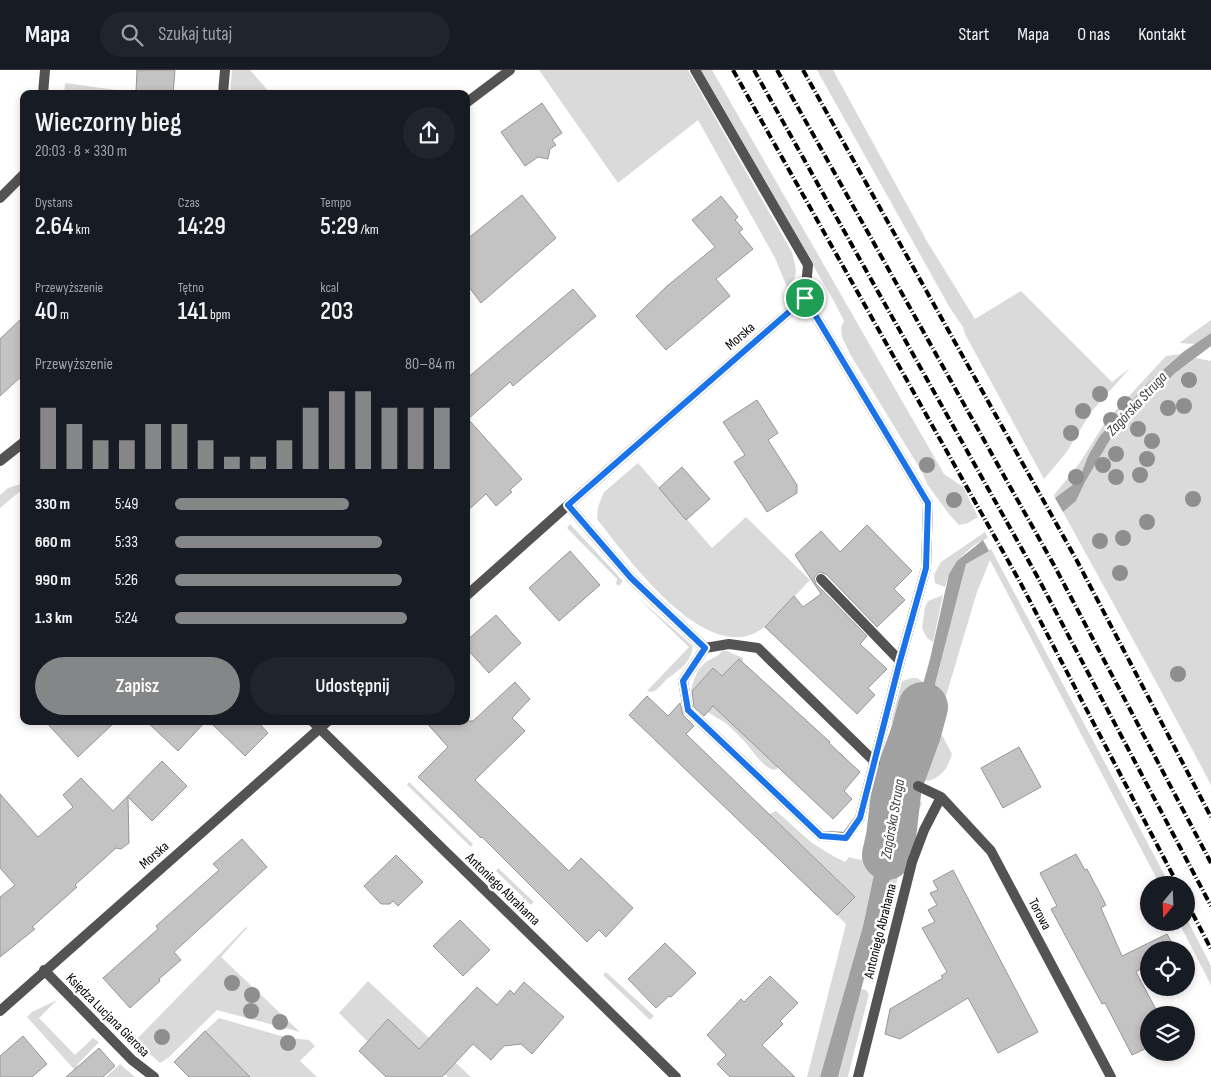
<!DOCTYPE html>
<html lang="pl">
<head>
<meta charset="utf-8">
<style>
  :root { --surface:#171b24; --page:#20242c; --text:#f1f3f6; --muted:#9ea1a6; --line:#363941; --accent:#858687 }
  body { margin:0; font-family:"Sofia Sans Condensed",sans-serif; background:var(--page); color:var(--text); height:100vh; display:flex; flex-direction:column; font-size:19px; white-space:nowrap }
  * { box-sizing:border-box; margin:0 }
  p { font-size:16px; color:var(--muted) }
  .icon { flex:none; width:28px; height:28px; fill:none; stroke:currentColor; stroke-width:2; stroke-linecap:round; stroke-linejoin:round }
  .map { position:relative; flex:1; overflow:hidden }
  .panel { position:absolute; left:20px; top:20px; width:450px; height:635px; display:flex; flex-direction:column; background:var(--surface); border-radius:10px; box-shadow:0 2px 8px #0003 }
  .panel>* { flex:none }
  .needle { width:32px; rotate:199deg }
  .fabs { position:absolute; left:1140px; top:806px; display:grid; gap:10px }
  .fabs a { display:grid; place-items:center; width:55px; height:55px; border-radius:50%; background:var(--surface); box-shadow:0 2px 8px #0003; font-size:25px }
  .pin { position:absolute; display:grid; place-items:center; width:42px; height:42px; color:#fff; margin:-21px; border:2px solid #fff; border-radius:50%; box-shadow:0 1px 5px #0007 }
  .round { display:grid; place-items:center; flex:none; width:52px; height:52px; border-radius:26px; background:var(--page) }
  .overview { display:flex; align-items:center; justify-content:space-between; height:85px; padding:0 15px }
  h1 { font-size:28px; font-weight:600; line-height:38px }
  .stats { display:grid; grid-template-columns:repeat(3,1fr); gap:8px; height:85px; padding:5px 15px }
  .stats div { display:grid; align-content:center }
  .stats b { font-size:25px; font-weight:600 }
  .stats small { font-size:14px; font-weight:400 }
  .stats p { font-size:14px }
  .chart { height:140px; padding:10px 15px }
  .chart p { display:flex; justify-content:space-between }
  .chart svg { width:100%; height:90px; margin-top:5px; stroke:var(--accent); stroke-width:6 }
  .button { display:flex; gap:10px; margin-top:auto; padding:10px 15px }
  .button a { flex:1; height:58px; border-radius:30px; background:var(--accent); color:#fff; font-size:20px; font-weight:600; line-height:58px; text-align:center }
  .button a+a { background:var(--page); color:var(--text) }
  ul { padding:0 15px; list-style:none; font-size:16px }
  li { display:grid; grid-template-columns:80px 60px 1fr; align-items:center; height:38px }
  li i { height:12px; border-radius:6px; background:var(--accent) }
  header { display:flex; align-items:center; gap:30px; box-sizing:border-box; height:70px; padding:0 25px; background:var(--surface); border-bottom:1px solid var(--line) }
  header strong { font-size:24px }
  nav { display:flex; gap:28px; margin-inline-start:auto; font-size:18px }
  .search { width:350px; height:45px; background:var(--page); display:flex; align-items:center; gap:12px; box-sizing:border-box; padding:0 18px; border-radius:28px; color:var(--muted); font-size:19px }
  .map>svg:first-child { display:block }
</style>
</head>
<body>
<header>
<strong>Mapa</strong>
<div class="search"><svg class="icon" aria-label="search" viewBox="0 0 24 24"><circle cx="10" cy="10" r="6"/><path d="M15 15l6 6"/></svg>Szukaj tutaj</div>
<nav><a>Start</a><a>Mapa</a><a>O nas</a><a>Kontakt</a></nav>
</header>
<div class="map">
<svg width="1211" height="1007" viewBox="0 0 1211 1007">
  <rect width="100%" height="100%" fill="#fff"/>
  <!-- green -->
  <path fill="#dadada" d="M232 0H250L271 24H230Z
    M539 0H688L792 182C795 198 801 204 787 217L775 188 698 50 618 113Z
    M699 0H712L944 404 963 417 978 447 968 453 959 455 949 444 927 414 922 402 850 284 842 267 841 258 844 251 835 233Z
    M817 0H833L928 173 975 249 1021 221 1112 312 1130 298 1091 342 1066 383 1044 409 965 264 963 257 950 238Z
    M65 13 145 24H64Z
    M1211 250V263L1195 274 1179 273Z
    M1180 284 1148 313 1115 351 1088 386 1079 410 1055 428 1054 425 1079 394 1106 351 1166 286Z
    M1196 288 1211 291V715C1163 623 1113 533 1063 442L1076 431 1085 412 1111 368 1159 317 1174 304Z
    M638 393 712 478 746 447 810 510C796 524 772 555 755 563 700 589 626 486 597 449L598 437 604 422Z
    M24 413V418L0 438V425L8 418Z
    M570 454 623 511 619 516 616 514 617 509 567 458Z
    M985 462 988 468C967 476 951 496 945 517L935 513 934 505 941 492Z
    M991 479 1170 815H1160L990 490 977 522 937 656 952 684C948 698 942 707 928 711L911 703 916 688 966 494Z
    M943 525 933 572 927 568 922 558 925 537 928 531Z
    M636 526 693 576C691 593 680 599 667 609 662 614 659 619 652 622L647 621 689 577Z
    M722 581H727L743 588V592L739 589 722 606 713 598 694 618 779 697 775 700C762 698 753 680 744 671 738 665 731 657 724 652 709 643 697 636 691 620 693 611 697 599 705 593 711 588 717 588 722 581Z
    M912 608H917L923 612C916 638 912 667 897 690L889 678V670L893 645 902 611Z
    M409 712 473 774 471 777 407 715Z
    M875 713 884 715 888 719 879 781 863 856 820 1007H807L846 854 837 845 855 827 769 744 776 741 812 773 835 787 845 792 849 787 861 790C871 783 874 755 874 742 875 729 865 729 875 713Z
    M905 719 913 721 922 734C906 762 904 788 895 818 893 827 893 836 891 845 889 855 885 865 882 875 880 884 880 892 873 899H867L889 814 899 767Z
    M498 798 534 832 531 835 496 801Z
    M1186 847 1211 896V915L1179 853 1186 852Z
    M246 857 247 858 221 887 300 962 217 940 168 988 160 993 135 971Z
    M606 902 654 946 650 950 603 905Z
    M368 911 471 1007H448L388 949 368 971 366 970 339 943Z
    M861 919 866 920 869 924 848 1006 849 1007H838Z
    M57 930 39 948 75 985 93 968 99 972 77 995 87 1007H81L27 947 32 942Z
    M219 948 288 968 309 970 315 976 300 991 317 1007H250L205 961Z
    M120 994 135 1007H106Z"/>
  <!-- water -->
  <path fill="#a1a1a1" d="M1211 263V276L1174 304 1111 368 1085 412 1076 431 1063 442 1055 428 1079 410 1088 386 1100 366 1148 313 1183 282Z
    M983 470 989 481 966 494 916 688 909 706 893 700 897 690 904 678 910 661 930 589 949 504 957 491Z
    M889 713 905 719 899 766 889 814 838 1007H820L863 856 879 781Z"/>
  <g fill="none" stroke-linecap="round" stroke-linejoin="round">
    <!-- river -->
    <path stroke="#a1a1a1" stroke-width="50" d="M887 785 891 767 897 715 916 663 923 637"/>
  </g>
  <!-- building -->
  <path fill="#c3c3c3" stroke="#979797" d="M137 0H175L173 24 136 22Z
    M542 33 562 63 552 70 556 75 550 79 548 89 538 87 525 96 501 62Z
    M522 125 556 168 481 233 466 213V170Z
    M721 126 738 147 735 150 743 159 739 162 753 179 716 209 730 226 666 280 636 246 667 216 715 177 692 150Z
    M573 219 596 246 513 316 510 312 468 349 522 409 510 420 512 422 496 436 486 424 466 442V309Z
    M24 246V304L0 326V269Z
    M757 330 778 363 768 370 797 415V423L767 442 734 392 745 385 723 352Z
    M682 397 710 429 686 450 659 418Z
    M867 455 912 501 894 519 905 530 877 557 826 504 819 502 814 508 816 514 867 566 860 574 887 599 868 618 875 625 857 644 765 557 794 526 803 537 821 524 795 485 821 461 840 482Z
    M570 481 600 515 559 551 529 518Z
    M496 545 521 573 489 603 466 578V571Z
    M739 589 830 672 829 673 860 702 844 721 852 729 833 749 713 636 704 646 694 637 692 621 713 598 722 606Z
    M515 612 530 629 512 648 525 661 475 710 569 801 581 788 633 838 606 867 599 860 587 872 482 767 481 768 418 707 448 677 425 651H473Z
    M647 626 668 646 680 633 683 645 694 656 686 664 855 827 837 845 629 645Z
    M45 651H116L78 687Z
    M146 651H206L178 681Z
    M209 651H257L268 663 245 686Z
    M1019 677 1041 717 1003 738 981 698Z
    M162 691 187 716 152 751 128 727 129 773 121 779 116 778 75 815 77 817 32 857 35 859 0 887V827L15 815 0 798V724L38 767 73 737 63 725 81 708 113 741Z
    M242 769 267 797 174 882 181 890 159 909 160 911 130 938 103 908 158 859 156 856 219 800 213 794Z
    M1076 784 1085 800 1087 799 1106 835 1101 838 1122 886 1167 864 1176 880H1149V894L1136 902 1159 945H1149V977L1132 985 1105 933 1102 934 1051 839 1057 836 1040 803Z
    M396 785 423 812 398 836 393 831 390 834H381L364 816Z
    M953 800 1038 962 998 983 968 928 900 969 885 964 890 939 943 908 941 906 947 902 922 858 935 852 928 840 937 835 930 823 938 820 933 811Z
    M460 850 490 880 463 906 433 876Z
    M665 873 696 903 671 927 669 926 656 938 628 909Z
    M770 906 798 933 780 951 783 954 762 975 795 1007H730L717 994 726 985 707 965 741 929 744 932Z
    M524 912 564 947 532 984 521 974 504 976 491 990 473 974 442 1007H386L359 981 388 949 419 979 477 917 497 935 510 920 514 924Z
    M205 961 250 1007H189L174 992Z
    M23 966 47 994 32 1007H0V986Z
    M99 978 115 996 103 1007H66Z"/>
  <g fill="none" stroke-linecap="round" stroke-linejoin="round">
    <!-- service -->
    <path stroke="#535353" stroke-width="10" d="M695 0 808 195 805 228
      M568 435 631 508 705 578 683 611 688 640 821 766 846 767 860 748 900 591 926 498
      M821 509 900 591
      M705 578 729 574 758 578 875 692"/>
    <!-- minor -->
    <path stroke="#535353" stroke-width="10" d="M43 24 45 0
      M223 24 225 0
      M466 33 510 0
      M0 128 24 104
      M0 391 24 372
      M466 526 568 435 805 228 928 433 926 498
      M312 651 676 1007
      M918 716 941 727 991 781 1111 1007
      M44 900 132 990 154 1007
      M0 941 328 651
      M858 1007 912 792 924 760 941 727"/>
    <!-- rail -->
    <path stroke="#000" stroke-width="4" stroke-dasharray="8 2.5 1 2.5" stroke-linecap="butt" d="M733 0 1020 512 1178 815
      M754 0 1037 506 1211 836
      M777 0 1055 497 1211 793
      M803 0 1076 489 1211 747
      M1186 831 1211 879"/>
  </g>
  <!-- trees -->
  <g fill="#8e8e8e">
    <circle cx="1189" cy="310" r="8"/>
    <circle cx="1100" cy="324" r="8"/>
    <circle cx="1125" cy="334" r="8"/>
    <circle cx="1184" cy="336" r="8"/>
    <circle cx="1168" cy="338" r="8"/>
    <circle cx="1083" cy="341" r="8"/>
    <circle cx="1111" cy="350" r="8"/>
    <circle cx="1138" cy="359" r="8"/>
    <circle cx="1071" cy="363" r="8"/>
    <circle cx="1152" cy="371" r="8"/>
    <circle cx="1116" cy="384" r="8"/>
    <circle cx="1147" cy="389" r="8"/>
    <circle cx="927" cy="395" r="8"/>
    <circle cx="1103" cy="395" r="8"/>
    <circle cx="1140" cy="405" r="8"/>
    <circle cx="1076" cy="407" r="8"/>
    <circle cx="1116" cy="407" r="8"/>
    <circle cx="1193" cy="429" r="8"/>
    <circle cx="954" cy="430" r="8"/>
    <circle cx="1147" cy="452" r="8"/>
    <circle cx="1123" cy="468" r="8"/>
    <circle cx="1100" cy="471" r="8"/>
    <circle cx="1120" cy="503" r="8"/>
    <circle cx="1178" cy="604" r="8"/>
    <circle cx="232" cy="913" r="8"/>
    <circle cx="252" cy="925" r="8"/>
    <circle cx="251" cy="941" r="8"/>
    <circle cx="280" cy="952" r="8"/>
    <circle cx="162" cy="967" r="8"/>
    <circle cx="288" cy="973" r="8"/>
  </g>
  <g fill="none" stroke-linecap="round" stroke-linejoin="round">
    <!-- route casing -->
    <g stroke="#fff" stroke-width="10">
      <path id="route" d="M805 228 928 433 926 498 900 591 860 748 846 768 821 766 688 640 683 611 705 578 631 508 568 435Z"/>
    </g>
    <!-- route -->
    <use href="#route" stroke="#1a73e8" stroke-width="6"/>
  </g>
  <g text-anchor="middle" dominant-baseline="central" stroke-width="5" stroke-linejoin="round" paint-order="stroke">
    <!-- street labels -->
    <g font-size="14" fill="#000" stroke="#fff">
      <text transform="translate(740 266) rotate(-41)">Morska</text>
      <text transform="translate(154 785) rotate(-41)">Morska</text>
      <text transform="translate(503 819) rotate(44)">Antoniego Abrahama</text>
      <text transform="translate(1040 844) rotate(62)">Torowa</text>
      <text transform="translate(880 861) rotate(-76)">Antoniego Abrahama</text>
      <text transform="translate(108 945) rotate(45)">Księdza Lucjana Gierosa</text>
    </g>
    <!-- water labels -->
    <g font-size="15" font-style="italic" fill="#424242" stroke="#fff">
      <text transform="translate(1137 334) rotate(-47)">Zagórska Struga</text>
      <text transform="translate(893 749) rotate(-80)">Zagórska Struga</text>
    </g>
  </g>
</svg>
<div class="fabs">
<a><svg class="needle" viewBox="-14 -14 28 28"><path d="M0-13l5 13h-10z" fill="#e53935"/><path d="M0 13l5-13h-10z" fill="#9ea1a6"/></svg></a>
<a><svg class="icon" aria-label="locate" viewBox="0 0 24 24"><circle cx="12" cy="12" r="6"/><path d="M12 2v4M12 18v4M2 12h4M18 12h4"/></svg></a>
<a><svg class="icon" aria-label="layers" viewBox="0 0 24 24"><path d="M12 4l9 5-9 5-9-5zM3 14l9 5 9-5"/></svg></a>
</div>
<div class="pin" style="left:805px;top:228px;background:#1e9e55"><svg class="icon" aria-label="arrive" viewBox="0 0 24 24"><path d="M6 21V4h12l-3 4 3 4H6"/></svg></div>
<section class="panel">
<div class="overview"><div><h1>Wieczorny bieg</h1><p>20:03 · 8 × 330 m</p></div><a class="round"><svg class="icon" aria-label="share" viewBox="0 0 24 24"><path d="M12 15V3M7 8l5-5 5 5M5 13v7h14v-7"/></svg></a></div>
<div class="stats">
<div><p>Dystans</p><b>2.64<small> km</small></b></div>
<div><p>Czas</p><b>14:29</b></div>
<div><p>Tempo</p><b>5:29<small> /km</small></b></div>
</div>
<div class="stats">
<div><p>Przewyższenie</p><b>40<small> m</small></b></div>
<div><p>Tętno</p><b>141<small> bpm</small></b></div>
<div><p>kcal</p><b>203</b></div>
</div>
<div class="chart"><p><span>Przewyższenie</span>80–84 m</p>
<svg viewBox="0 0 160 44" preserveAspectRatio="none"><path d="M5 44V14M15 44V22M25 44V30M35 44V30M45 44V22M55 44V22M65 44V30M75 44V38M85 44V38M95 44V30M105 44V14M115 44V6M125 44V6M135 44V14M145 44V14M155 44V14"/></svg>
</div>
<ul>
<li><b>330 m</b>5:49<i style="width:62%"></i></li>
<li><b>660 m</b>5:33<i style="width:74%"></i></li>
<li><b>990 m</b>5:26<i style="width:81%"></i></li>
<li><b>1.3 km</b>5:24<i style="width:83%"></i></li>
</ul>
<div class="button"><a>Zapisz</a><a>Udostępnij</a></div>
</section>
</div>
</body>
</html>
